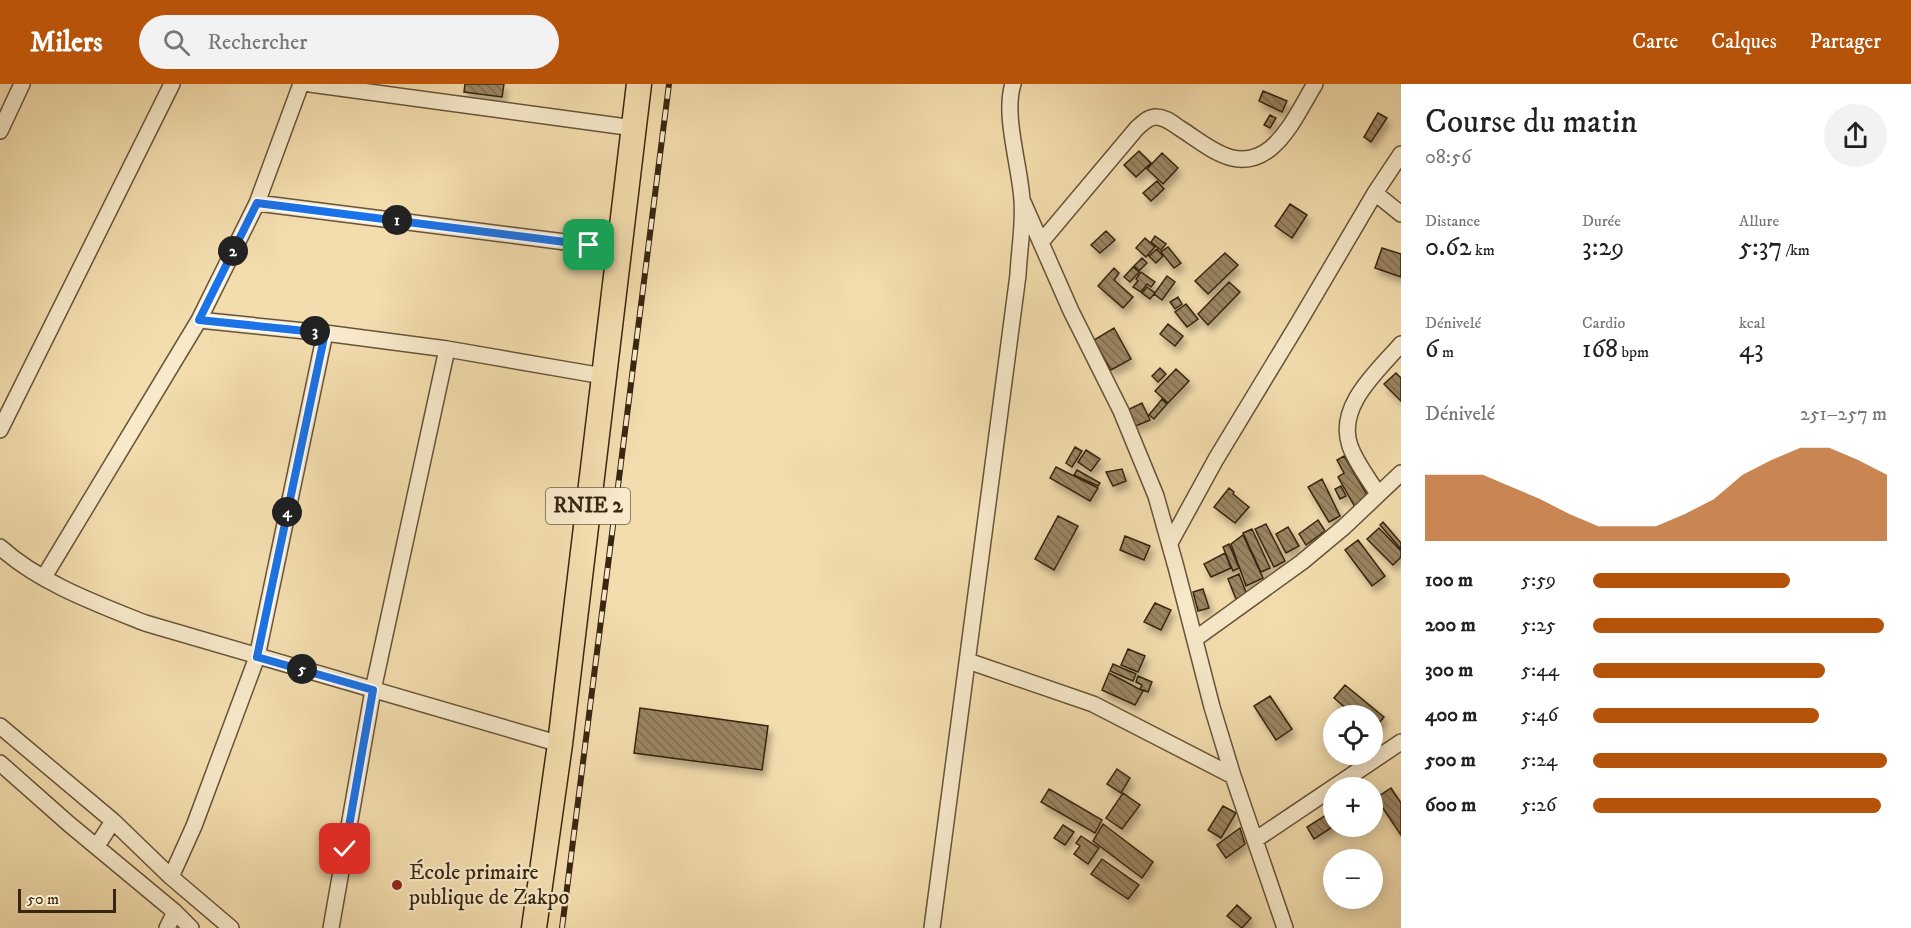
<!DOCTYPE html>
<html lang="fr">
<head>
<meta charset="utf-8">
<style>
  :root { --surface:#fff; --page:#f2f2f2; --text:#222; --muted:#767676; --accent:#b45309 }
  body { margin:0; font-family:"IM FELL DW Pica",serif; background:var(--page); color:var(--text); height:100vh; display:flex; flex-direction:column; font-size:22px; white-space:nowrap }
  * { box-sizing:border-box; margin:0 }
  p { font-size:20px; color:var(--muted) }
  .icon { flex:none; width:33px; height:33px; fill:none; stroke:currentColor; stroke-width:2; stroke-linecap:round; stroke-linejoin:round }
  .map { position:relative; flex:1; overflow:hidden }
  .sheet { display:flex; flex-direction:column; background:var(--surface); width:510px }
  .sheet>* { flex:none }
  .fabs { position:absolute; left:1323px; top:621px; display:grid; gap:12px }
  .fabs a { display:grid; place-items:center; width:60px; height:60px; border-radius:50%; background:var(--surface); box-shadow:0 3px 15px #0003; font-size:30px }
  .scale { position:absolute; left:18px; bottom:15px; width:98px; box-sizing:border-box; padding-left:6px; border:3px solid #392610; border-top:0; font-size:16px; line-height:21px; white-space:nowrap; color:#392610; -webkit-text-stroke:4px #f7e9ca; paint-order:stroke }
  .pin { position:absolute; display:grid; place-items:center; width:51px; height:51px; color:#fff; margin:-26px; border-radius:12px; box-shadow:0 3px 9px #0006 }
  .km { position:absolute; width:30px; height:30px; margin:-15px; border-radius:50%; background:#222; color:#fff; font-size:16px; line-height:30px; text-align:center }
  .round { display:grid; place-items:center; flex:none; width:63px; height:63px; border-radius:32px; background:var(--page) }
  .headline { display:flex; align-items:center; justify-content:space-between; height:102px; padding:0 24px }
  h1 { font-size:33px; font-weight:600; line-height:45px }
  .metrics { display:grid; grid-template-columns:repeat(3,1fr); gap:9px; height:102px; padding:6px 24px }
  .metrics div { display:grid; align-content:center }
  .metrics b { font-size:26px; font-weight:600 }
  .metrics small { font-size:16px; font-weight:400 }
  .metrics p { font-size:16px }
  .chart { height:168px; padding:12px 24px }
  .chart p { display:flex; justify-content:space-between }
  .chart svg { width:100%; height:108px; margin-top:6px; fill:var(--accent); opacity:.7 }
  ul { padding:0 24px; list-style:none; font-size:20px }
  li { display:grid; grid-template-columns:96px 72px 1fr; align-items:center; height:45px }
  li i { height:15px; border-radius:8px; background:var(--accent) }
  header { display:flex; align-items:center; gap:36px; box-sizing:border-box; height:84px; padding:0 30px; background:var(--accent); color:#fff }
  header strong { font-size:28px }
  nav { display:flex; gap:33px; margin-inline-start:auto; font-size:21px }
  .search { width:420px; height:54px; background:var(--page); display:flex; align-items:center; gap:15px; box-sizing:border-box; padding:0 21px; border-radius:33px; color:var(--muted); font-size:22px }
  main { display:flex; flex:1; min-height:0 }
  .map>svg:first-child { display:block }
</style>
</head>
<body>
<header>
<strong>Milers</strong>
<div class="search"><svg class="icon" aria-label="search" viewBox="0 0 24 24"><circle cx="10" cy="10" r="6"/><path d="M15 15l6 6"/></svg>Rechercher</div>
<nav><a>Carte</a><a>Calques</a><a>Partager</a></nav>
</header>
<main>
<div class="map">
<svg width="1401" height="844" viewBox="0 0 1401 844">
  <defs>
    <pattern id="building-back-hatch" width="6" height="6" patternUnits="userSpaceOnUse" patternTransform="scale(1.5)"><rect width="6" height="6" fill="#9a8562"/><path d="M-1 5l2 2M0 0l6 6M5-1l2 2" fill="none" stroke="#7f6d4f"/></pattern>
    <filter id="shadow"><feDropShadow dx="3.5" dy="6" stdDeviation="3" flood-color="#0004"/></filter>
  </defs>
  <rect width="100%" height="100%" fill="#f3ddae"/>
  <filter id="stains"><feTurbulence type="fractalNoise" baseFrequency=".00333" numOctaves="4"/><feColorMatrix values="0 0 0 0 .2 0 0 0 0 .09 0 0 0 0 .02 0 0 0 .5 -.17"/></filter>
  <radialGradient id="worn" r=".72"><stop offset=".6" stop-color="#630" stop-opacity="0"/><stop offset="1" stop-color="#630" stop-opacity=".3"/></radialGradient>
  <!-- building -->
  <path fill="url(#building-back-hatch)" stroke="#392610" stroke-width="1.5" filter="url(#shadow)" d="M465 0H504L502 13 464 8Z
    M1263 7 1287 17 1282 28 1259 17Z
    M1378 29 1387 34 1371 58 1364 53Z
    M1270 31 1276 34 1270 44 1264 41Z
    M1139 67 1151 79 1136 93 1124 81Z
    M1162 69 1178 84 1163 100 1147 85Z
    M1157 97 1164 105 1151 117 1143 109Z
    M1290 120 1307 131 1292 154 1275 142Z
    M1106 147 1115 156 1100 169 1091 161Z
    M1155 152 1166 160 1161 166 1151 158Z
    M1145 154 1155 163 1146 173 1136 164Z
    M1168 163 1181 179 1174 184 1161 168Z
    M1382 164 1401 170V193L1375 184Z
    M1157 165 1163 172 1156 179 1149 172Z
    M1225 169 1238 181 1208 210 1195 197Z
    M1142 174 1147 179 1139 187 1134 182Z
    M1133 183 1139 188 1130 198 1124 193Z
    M1114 184 1119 189 1114 196 1133 213 1123 224 1098 202Z
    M1141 188 1155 198 1151 203 1147 200 1141 208 1133 203 1138 197 1136 195Z
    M1167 192 1175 198 1162 216 1154 210Z
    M1229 198 1240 208 1208 241 1198 230Z
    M1147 203 1155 209 1150 215 1142 209Z
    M1178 213 1182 220 1175 225 1170 218Z
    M1186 220 1198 235 1187 243 1175 228Z
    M1168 240 1183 252 1175 262 1160 250Z
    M1114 244 1131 275 1111 286 1094 256Z
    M1160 284 1166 290 1158 298 1152 292Z
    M1176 285 1189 297 1168 319 1155 307Z
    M1396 289 1401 294V317L1384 300Z
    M1162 315 1167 320 1154 335 1149 331Z
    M1142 319 1150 336 1133 343 1125 327Z
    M1075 363 1082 367 1072 383 1066 379Z
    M1086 366 1100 375 1091 387 1078 378Z
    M1344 372 1369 414 1355 423 1338 393 1344 389 1337 376Z
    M1056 383 1098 404 1090 417 1050 394Z
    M1122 385 1126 397 1113 402 1106 388Z
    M1077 386 1100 399 1098 402 1074 391Z
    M1322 395 1340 432 1329 438 1308 403Z
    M1341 402 1346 412 1340 415 1335 405Z
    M1229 404 1234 408 1233 410 1249 423 1235 439 1214 423Z
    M1058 432 1078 442 1054 486 1035 475Z
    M1318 436 1325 447 1306 461 1299 450Z
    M1383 438 1401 459V465L1380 441Z
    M1266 440 1285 477 1274 483 1255 445Z
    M1288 443 1299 462 1286 469 1276 450Z
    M1379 444 1401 467V473L1393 481 1367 455Z
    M1252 445 1270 484 1261 488 1243 449Z
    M1243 451 1263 494 1246 502 1231 460Z
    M1125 452 1150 462 1144 476 1120 466Z
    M1358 456 1385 492 1372 502 1345 466Z
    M1229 460 1239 484 1233 487 1223 463Z
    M1225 469 1231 484 1211 493 1204 480Z
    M1239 490 1247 511 1236 515 1228 495Z
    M1203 505 1209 524 1198 527 1193 508Z
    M1155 519 1171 526 1161 546 1144 538Z
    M1128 565 1145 572 1138 588 1121 581Z
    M1113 580 1136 590 1133 597 1110 587Z
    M1109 589 1143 607 1135 621 1102 606Z
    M1138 592 1152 598 1148 608 1140 605 1142 601 1136 598Z
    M1345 601 1384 633 1373 646 1372 632H1355L1334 614Z
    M1270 612 1292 645 1276 656 1254 622Z
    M640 624 768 642 762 686 634 669Z
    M1117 685 1130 694 1121 709 1107 700Z
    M1391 704 1401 719V751L1376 714Z
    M1049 705 1102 736 1095 749 1041 718Z
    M1123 709 1140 721 1122 745 1106 734Z
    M1223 722 1236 729 1221 754 1208 746Z
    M1334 726V742L1314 755 1307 743Z
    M1103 740 1153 778 1142 794 1093 757Z
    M1063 741 1074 748 1065 761 1054 754Z
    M1240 744 1245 760 1226 774 1217 761Z
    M1081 752 1099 764 1088 780 1074 770 1080 762 1076 759Z
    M1102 775 1139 801 1128 815 1091 790Z
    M1237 821 1251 834 1242 844 1227 832Z"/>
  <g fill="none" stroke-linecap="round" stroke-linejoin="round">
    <!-- minor casing -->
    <g stroke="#685438" stroke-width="18">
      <path id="minor" d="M310 0 634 44
        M0 47 22 0
        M1375 109 1401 130
        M1023 118 1071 227 1121 327 1156 412 1176 483 1212 623 1233 692 1285 844
        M257 119 589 161
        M1042 157 1137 44C1143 39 1148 33 1156 33 1166 33 1173 40 1181 45 1209 63 1238 91 1271 64 1290 48 1302 21 1315 0
        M199 236 325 249 447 265 603 292
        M0 346 172 0
        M1378 410C1369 395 1356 379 1350 362 1336 322 1378 287 1401 260
        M1170 459 1216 375 1299 238 1375 109 1401 70
        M0 463C40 499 95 519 145 539L560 660
        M44 493 199 236 257 119 301 0
        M1195 555 1302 478 1344 443 1401 389
        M968 577 1093 620 1233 692
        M0 642 113 737 171 793 231 844
        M0 679 69 740 175 828 191 844
        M1255 756 1401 658
        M97 762 113 737
        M171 793 194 742 257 573 325 249
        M167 844 175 828
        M331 844 373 606 447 265
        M932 844 1018 191C1019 167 1024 140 1022 116 1020 82 1003 31 1013 0"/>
    </g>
    <!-- trunk casing -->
    <g stroke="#392610" stroke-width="27">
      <path id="trunk" d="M534 844 560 660 639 0"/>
    </g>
    <!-- minor -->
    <use href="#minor" stroke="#f7e9ca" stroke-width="15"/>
    <!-- trunk -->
    <use href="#trunk" stroke="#f3ddae" stroke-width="24"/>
    <!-- rail casing -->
    <g stroke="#392610" stroke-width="6">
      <path id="rail" d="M562 844 669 0"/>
    </g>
    <!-- rail -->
    <use href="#rail" stroke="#f7e9ca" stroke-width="4" stroke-dasharray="11" stroke-linecap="butt"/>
  </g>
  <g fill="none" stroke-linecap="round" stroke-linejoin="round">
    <!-- route casing -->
    <g stroke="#fff" stroke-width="12">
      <path id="route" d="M345 765 373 606 257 573 325 249 199 236 257 119 589 161"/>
    </g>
    <!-- route -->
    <use href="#route" stroke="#1a73e8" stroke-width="8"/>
  </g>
  <!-- markers -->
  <circle fill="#8f2418" stroke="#f7e9ca" stroke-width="2" cx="397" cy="801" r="6"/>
  <g text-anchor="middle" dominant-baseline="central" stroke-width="4.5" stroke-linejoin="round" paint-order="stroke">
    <!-- shield labels -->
    <rect fill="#f7e9ca" stroke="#726048" stroke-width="1.5" x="546" y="404" width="84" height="36" rx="4.5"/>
    <g font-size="21" font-weight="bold" fill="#392610">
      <text x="588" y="422">RNIE 2</text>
    </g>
    <!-- poi labels -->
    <g font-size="22" fill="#392610" stroke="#f7e9ca" text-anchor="start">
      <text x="409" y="788">École primaire<tspan x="409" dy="25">publique de Zakpo</tspan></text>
    </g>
  </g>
  <rect width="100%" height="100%" filter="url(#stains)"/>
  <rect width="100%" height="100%" fill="url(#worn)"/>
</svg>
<div class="fabs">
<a><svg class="icon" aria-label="locate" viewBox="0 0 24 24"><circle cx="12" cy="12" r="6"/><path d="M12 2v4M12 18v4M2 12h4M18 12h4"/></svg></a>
<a>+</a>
<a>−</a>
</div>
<div class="scale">50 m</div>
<div class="pin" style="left:589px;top:161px;background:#1e9e55"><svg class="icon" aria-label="arrive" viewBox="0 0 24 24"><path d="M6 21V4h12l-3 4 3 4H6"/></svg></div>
<div class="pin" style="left:345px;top:765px;background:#d93025"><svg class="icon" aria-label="check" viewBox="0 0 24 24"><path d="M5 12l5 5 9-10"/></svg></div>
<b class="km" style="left:397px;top:136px">1</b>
<b class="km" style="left:233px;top:167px">2</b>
<b class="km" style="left:315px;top:247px">3</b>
<b class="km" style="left:287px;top:428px">4</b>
<b class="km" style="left:302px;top:585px">5</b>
</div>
<section class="sheet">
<div class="headline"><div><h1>Course du matin</h1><p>08:56</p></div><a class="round"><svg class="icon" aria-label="share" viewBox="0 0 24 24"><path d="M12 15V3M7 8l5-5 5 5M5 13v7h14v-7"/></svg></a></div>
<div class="metrics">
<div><p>Distance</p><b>0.62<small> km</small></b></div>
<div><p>Durée</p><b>3:29</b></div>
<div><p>Allure</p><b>5:37<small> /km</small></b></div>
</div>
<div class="metrics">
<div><p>Dénivelé</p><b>6<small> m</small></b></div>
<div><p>Cardio</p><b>168<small> bpm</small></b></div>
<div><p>kcal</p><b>43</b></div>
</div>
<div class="chart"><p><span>Dénivelé</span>251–257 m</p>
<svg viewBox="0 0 160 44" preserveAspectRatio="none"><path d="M0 44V17L10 17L20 17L30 22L40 27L50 33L60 38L70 38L80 38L90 33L100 27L110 17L120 11L130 6L140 6L150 11L160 17V44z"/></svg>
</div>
<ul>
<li><b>100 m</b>5:59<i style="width:67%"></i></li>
<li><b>200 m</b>5:25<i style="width:99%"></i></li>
<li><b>300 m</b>5:44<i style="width:79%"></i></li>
<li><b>400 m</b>5:46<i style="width:77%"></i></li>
<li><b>500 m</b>5:24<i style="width:100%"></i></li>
<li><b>600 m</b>5:26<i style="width:98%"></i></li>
</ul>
</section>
</main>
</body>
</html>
